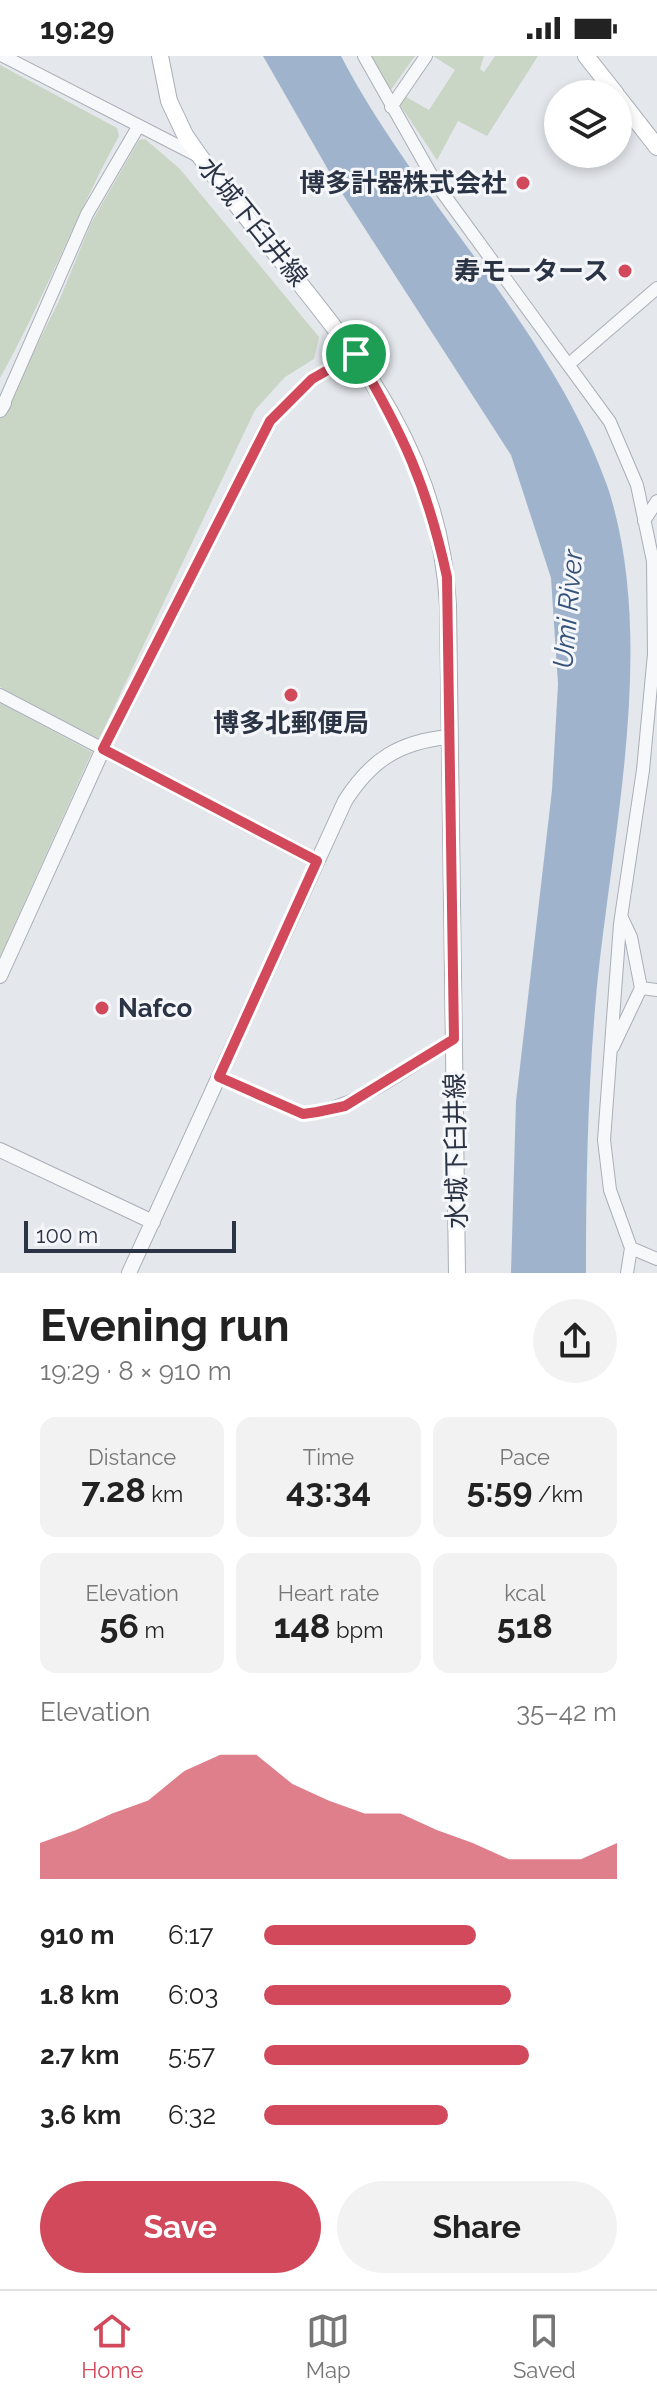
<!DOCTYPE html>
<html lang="en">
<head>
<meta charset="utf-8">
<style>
  :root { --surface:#fff; --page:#f2f2f2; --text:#222; --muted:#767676; --line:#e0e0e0; --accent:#d1495b }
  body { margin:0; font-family:Raleway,"Noto Sans JP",sans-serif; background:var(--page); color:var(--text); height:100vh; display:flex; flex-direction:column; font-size:30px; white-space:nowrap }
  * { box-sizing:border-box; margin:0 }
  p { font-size:26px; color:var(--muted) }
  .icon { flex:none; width:44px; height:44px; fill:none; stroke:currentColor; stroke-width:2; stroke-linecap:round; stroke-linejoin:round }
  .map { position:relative; height:1217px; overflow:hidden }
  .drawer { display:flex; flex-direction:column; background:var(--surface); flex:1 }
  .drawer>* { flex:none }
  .controls { position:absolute; left:544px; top:24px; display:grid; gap:16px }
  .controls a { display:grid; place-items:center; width:88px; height:88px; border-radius:50%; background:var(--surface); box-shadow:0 4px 12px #0003; font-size:40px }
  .scale { position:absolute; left:24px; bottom:20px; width:212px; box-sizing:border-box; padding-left:8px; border:4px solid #2b3445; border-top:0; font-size:22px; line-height:28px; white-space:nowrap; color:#2b3445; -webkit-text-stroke:6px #f4f6f9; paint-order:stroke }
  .pin { position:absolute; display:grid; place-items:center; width:68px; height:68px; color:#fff; margin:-34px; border:4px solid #fff; border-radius:50%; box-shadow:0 2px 8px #0007 }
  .round { display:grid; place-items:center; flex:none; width:84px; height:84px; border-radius:42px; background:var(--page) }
  .summary { display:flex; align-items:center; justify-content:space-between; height:136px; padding:0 40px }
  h1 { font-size:44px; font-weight:700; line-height:60px }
  .stats { display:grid; grid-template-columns:repeat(3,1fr); gap:12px; height:136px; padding:8px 40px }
  .stats div { display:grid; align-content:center; border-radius:16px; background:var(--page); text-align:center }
  .stats b { font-size:34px; font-weight:700 }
  .stats small { font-size:22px; font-weight:400 }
  .stats p { font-size:22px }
  .chart { height:224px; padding:16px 40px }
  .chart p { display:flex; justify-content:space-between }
  .chart svg { width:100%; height:144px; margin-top:8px; fill:var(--accent); opacity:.7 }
  .action { display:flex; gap:16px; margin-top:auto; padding:16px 40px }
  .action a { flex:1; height:92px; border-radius:48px; background:var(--accent); color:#fff; font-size:32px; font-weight:700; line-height:92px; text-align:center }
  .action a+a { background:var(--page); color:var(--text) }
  ul { padding:0 40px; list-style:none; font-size:26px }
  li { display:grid; grid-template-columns:128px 96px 1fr; align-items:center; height:60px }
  li i { height:20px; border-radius:10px; background:var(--accent) }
  .status { display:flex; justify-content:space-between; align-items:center; height:56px; padding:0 40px; background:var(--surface); direction:ltr }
  .status svg { height:22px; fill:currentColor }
  .menu { display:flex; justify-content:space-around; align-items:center; height:112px; border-top:2px solid var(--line); background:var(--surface); font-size:22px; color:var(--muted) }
  .menu a { display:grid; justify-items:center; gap:4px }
  .menu .on { color:var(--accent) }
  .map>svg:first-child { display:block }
</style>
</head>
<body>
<div class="status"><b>19:29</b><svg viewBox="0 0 49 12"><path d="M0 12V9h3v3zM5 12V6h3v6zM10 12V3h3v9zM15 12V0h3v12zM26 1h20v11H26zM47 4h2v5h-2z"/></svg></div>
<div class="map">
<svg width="657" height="1217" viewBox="0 0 657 1217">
  <rect width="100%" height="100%" fill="#e4e7ec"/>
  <!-- green -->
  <path fill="#c9d6c5" d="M372 0H415L390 35Z
    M433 0H484L480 13 484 16 495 0H538L487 80 458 65 437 104 400 49 406 41 429 54 455 14Z
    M0 9 117 72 119 80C76 159 44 243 0 322Z
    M145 83 179 112 319 281 314 303 285 321 255 354 99 683 0 631V363L59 245 91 167 139 84Z
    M0 647 92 696 0 901Z"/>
  <!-- water -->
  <path fill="#9fb4cc" d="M263 0H341C418 148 553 274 608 432 657 584 613 773 597 930 588 1025 586 1121 586 1217H511L516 1045 552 734 558 628 551 522 511 399 338 131Z"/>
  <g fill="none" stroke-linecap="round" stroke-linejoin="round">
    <!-- minor casing -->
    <g stroke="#a9aeb7" stroke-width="14">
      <path id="minor" d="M3 0 200 101
        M364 0 437 129 610 366 637 429 653 505 654 598 643 714 620 868 604 1084 610 1134 631 1192 627 1217
        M391 51 426 0
        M569 308 657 232
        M4 347 87 158 138 71
        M644 465 657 445
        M0 639 103 693
        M641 932 657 934
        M613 991 641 932 631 881 622 862
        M219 1021 303 1058C359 1052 407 1012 454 983
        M631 1192 657 1203"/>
    </g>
    <!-- tertiary casing -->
    <g stroke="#a9aeb7" stroke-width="16">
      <path id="tertiary" d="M0 354 4 347
        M103 693 317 805
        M0 920 103 693 270 365 312 323 356 298
        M0 1094 153 1166
        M129 1217 345 745C371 704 399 686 448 681"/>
    </g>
    <!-- secondary casing -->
    <g stroke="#a9aeb7" stroke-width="18">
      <path id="secondary" d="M160 0 169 45 185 79C290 234 437 345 448 549L457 1217
        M586 0 616 38
        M618 41 657 91"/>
    </g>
    <!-- minor -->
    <use href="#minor" stroke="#f7f8fa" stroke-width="12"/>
    <!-- tertiary -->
    <use href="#tertiary" stroke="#f7f8fa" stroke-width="14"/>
    <!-- secondary -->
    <use href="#secondary" stroke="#fff" stroke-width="16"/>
  </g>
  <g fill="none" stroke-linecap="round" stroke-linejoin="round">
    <!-- route casing -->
    <g stroke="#fff" stroke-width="16">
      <path id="route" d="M356 298C403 378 427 429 447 521L454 983 345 1050 317 1056 303 1058 219 1021 317 805 103 693 270 365 312 323Z"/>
    </g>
    <!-- route -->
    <use href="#route" stroke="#d1495b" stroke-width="10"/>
  </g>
  <!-- markers -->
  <g fill="#d1495b" stroke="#f4f6f9" stroke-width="3">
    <circle cx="523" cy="127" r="8"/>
    <circle cx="625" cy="215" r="8"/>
    <circle cx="291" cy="639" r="8"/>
    <circle cx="102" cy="952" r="8"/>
  </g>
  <g text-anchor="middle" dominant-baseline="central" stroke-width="6" stroke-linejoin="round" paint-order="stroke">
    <!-- poi labels -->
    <g font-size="26" font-weight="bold" fill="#2b3445" stroke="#f4f6f9" text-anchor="end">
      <text x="507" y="127">博多計器株式会社</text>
      <text x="609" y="215">寿モータース</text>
      <text x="291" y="667" text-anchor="middle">博多北郵便局</text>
      <text x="118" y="952" text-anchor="start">Nafco</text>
    </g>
    <!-- street labels -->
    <g font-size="26" fill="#2b3445" stroke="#f4f6f9">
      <text transform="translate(253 166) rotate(51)">水城下臼井線</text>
      <text transform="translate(456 1095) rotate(-91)">水城下臼井線</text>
    </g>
    <!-- water labels -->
    <g font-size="28" font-style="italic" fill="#34527a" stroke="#f4f6f9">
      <text transform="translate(568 553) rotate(-85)">Umi River</text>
    </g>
  </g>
</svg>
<div class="controls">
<a><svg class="icon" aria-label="layers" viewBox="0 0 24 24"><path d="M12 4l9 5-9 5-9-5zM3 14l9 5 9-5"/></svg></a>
</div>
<div class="scale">100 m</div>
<div class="pin" style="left:356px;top:298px;background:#1e9e55"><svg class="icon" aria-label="arrive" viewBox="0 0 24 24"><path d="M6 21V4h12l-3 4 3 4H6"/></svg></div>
</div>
<section class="drawer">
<div class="summary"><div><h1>Evening run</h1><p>19:29 · 8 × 910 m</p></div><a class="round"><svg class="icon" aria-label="share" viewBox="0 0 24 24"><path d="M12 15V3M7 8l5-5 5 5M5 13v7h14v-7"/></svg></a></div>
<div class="stats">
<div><p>Distance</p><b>7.28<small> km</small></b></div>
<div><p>Time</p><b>43:34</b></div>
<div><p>Pace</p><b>5:59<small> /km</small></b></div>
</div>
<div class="stats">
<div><p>Elevation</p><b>56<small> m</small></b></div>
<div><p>Heart rate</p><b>148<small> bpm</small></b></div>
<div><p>kcal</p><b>518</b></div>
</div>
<div class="chart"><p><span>Elevation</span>35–42 m</p>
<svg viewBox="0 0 160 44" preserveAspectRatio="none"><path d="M0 44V33L10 29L20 24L30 20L40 11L50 6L60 6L70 15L80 20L90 24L100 24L110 29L120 33L130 38L140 38L150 38L160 33V44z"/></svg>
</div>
<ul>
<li><b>910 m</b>6:17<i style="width:60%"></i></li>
<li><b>1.8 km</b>6:03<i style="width:70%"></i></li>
<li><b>2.7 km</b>5:57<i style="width:75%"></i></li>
<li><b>3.6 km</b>6:32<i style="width:52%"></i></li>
</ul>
<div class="action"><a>Save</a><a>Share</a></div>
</section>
<nav class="menu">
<a class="on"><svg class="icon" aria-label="home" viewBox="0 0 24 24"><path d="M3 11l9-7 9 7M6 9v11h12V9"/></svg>Home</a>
<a><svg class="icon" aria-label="map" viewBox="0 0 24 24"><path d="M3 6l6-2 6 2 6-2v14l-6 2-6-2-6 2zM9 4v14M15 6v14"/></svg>Map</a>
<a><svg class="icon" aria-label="saved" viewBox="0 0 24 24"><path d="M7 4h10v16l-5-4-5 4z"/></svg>Saved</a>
</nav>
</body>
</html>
